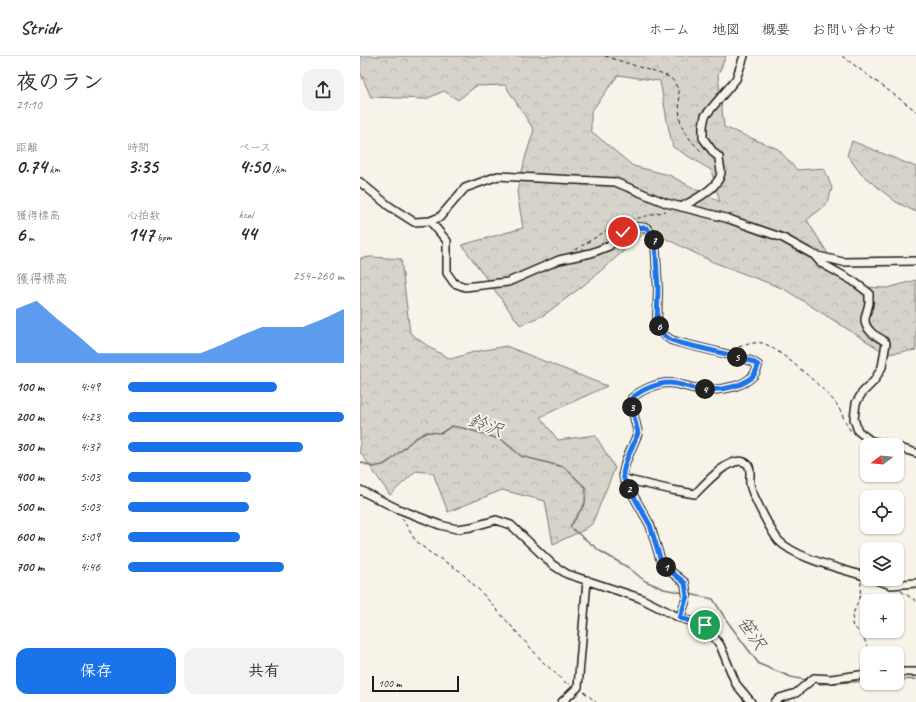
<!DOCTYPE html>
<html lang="ja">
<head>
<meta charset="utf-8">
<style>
  :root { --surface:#fff; --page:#f2f2f3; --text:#2b2b33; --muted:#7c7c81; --line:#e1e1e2; --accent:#1a73e8 }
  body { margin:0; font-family:Caveat,"Klee One",sans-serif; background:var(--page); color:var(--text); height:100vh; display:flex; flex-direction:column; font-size:15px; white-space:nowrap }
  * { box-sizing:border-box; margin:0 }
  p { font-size:13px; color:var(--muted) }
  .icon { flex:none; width:22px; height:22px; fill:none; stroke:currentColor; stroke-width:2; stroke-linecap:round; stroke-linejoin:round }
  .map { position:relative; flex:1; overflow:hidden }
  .drawer { display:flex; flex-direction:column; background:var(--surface); width:360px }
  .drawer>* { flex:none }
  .needle { width:26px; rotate:254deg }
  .tools { position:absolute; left:500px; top:382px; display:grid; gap:8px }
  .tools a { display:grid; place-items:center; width:44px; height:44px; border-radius:8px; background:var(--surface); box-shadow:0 1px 3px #0004; font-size:20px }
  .scale { position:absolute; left:12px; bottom:10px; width:87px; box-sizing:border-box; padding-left:4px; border:2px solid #1c1c1c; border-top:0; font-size:11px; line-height:14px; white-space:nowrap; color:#1c1c1c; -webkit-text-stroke:3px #f7f3e8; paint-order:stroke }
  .pin { position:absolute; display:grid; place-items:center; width:34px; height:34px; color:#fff; margin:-17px; border:2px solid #fff; border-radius:50%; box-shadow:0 1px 4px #0007 }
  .km { position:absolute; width:20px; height:20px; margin:-10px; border-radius:50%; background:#222; color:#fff; font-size:11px; line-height:20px; text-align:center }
  .round { display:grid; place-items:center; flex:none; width:42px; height:42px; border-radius:12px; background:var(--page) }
  .overview { display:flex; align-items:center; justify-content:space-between; height:68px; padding:0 16px }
  h1 { font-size:22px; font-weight:700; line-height:30px }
  .figures { display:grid; grid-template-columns:repeat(3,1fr); gap:6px; height:68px; padding:4px 16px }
  .figures div { display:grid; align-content:center }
  .figures b { font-size:20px; font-weight:700 }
  .figures small { font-size:11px; font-weight:400 }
  .figures p { font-size:11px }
  .chart { height:112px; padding:8px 16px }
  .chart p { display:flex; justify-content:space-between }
  .chart svg { width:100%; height:72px; margin-top:4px; fill:var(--accent); opacity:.7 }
  .action { display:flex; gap:8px; margin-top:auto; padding:8px 16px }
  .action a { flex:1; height:46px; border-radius:12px; background:var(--accent); color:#fff; font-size:16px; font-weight:700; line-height:46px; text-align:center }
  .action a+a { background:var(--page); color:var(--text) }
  ul { padding:0 16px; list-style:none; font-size:13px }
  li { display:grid; grid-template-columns:64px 48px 1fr; align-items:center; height:30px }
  li i { height:10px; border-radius:5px; background:var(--accent) }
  header { display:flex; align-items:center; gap:24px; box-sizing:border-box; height:56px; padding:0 20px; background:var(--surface); border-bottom:1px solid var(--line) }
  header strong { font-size:19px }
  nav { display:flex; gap:22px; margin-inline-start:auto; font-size:14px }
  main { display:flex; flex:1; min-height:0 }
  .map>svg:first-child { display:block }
</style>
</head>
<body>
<header>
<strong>Stridr</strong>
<nav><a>ホーム</a><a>地図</a><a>概要</a><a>お問い合わせ</a></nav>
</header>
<main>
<section class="drawer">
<div class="overview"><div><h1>夜のラン</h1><p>21:10</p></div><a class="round"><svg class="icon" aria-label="share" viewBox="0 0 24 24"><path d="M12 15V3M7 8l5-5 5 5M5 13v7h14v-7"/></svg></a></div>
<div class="figures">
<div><p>距離</p><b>0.74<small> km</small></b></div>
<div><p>時間</p><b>3:35</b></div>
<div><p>ペース</p><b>4:50<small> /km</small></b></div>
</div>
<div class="figures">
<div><p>獲得標高</p><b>6<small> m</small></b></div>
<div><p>心拍数</p><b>147<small> bpm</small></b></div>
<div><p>kcal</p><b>44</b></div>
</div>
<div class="chart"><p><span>獲得標高</span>254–260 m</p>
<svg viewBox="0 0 160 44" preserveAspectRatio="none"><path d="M0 44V11L10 6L20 17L30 27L40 38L50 38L60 38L70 38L80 38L90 38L100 33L110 27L120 22L130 22L140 22L150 17L160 11V44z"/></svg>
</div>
<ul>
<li><b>100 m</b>4:49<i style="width:69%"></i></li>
<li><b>200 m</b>4:23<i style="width:100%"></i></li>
<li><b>300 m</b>4:37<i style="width:81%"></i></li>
<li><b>400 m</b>5:03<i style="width:57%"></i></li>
<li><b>500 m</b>5:03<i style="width:56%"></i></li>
<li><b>600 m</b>5:09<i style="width:52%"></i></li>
<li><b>700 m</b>4:46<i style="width:72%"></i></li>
</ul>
<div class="action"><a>保存</a><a>共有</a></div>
</section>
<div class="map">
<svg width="556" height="646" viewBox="0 0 556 646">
  <defs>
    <pattern id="forest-crowns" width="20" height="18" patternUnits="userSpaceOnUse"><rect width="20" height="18" fill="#d7d3cb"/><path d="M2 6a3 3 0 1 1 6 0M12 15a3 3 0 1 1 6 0" fill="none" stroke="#b8b5ae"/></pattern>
  </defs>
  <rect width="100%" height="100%" fill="#f7f3e8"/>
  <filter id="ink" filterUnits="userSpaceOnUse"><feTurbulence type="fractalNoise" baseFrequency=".025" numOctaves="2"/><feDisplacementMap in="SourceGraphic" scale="8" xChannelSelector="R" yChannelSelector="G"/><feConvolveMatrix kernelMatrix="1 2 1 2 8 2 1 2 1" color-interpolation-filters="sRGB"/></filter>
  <g filter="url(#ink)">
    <!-- forest -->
    <path fill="url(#forest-crowns)" stroke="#7a7874" fill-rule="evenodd" d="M0 0H366L358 19 364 71 418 93 437 114 464 112 472 132 467 148 447 164 475 209 504 231 528 232 556 224V294L527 298 424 233 353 206 288 174 224 229 184 259 160 269 102 189 163 172 157 136 166 99 174 74 145 29 116 30 98 44 84 35 66 43 11 41 0 16ZM258 19 300 25 308 70 313 91 351 114 360 146 309 119 273 110 231 75V56Z
      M492 85 556 111V156L536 146 501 118 487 99Z
      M11 201 41 203 50 277 72 293 91 303 114 296 146 290 247 330 180 361 198 384 235 379 255 412 232 468 224 474 193 488 185 445 142 434 88 456 73 417 56 415 30 439 0 396V202Z"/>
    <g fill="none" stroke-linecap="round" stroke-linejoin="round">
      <!-- stream -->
      <path stroke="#72716c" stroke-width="1.5" d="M0 406 13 411 23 409 31 404 54 383 67 376 81 377 92 370 107 373 142 384 161 400 204 411 226 432 225 447 210 471 240 495 269 512 285 525 304 533 324 537
        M329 538 353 543 367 565 399 608 431 621 446 624
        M537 624 556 623
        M454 626 461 628 507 625"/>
      <!-- minor casing -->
      <g stroke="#1c1c1c" stroke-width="10">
        <path id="minor" d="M0 126 29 150 54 166 70 165 80 161 105 132 138 120 255 126 306 147 366 162 423 182 454 199 483 206 556 205
          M321 151C333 145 359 132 361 117 361 112 359 106 359 101L354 97 343 82V70L345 60 376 23 384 0
          M70 165 87 185V217L94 227 105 231 148 226 199 204 231 197 249 190 263 176 276 171 287 172 295 184 298 233 297 267 304 279 311 284 321 287 362 297 391 305 398 309C394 332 358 335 339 333 328 332 319 327 309 327 297 327 281 334 272 342V352L278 377 266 405 263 417 264 423 290 469 300 502 304 510 325 527 327 540 320 562
          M454 199 461 207 493 225 509 237C509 240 509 244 509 247 507 259 500 265 511 276 515 281 521 281 526 287L522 311 514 325 502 337 496 347 494 363 498 375 511 385 531 389
          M537 391 556 397
          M264 423 312 434 335 438C345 428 369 400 384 406 393 409 389 421 390 428 392 439 412 477 419 485 437 503 483 513 507 521
          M0 434 36 452 80 469 97 473 111 471 136 464 151 469 193 509 207 518 280 542 320 562 345 569 360 589 376 628 391 646
          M513 523 531 529 556 527
          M537 616H556
          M202 646 218 631 227 524
          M415 646 420 642 436 637 454 622 471 623 507 618"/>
      </g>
      <!-- path -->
      <path stroke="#1c1c1c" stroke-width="1" stroke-dasharray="4 3" stroke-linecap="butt" d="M245 0 310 21C327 38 314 55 323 72 327 81 336 90 343 97
        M482 0 556 55
        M215 194 259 167 306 155
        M372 293C379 291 394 285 402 287 415 289 469 336 477 349 482 357 485 366 490 374H492
        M42 462 55 484 69 496 100 515 122 537 184 607 206 627 210 628
        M501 526 500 540 493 558 492 569C501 577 507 584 508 597
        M541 535 556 545
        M224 636 236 646"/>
      <!-- minor -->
      <use href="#minor" stroke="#f7f3e8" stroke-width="7"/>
    </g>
  </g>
  <g fill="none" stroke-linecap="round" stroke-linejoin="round" filter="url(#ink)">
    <!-- route casing -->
    <g stroke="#fff" stroke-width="8">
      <path id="route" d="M263 176 276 171 287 172 295 184 298 233 297 267 304 279 311 284 320 287 362 297 391 305 398 309C394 332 358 335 339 333 328 332 319 327 309 327 297 327 281 334 272 342V352L278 377 266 405 263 417 264 423 290 469 300 502 304 510 325 527 327 540 320 562 345 569"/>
    </g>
    <!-- route -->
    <use href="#route" stroke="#1a73e8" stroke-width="5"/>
  </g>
  <g text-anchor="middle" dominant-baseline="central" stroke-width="4" stroke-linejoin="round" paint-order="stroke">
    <!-- water labels -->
    <g font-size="18" font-style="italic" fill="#565452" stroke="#f7f3e8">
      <text transform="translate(126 369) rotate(20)">鈴沢</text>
      <text transform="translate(392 577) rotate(55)">笹沢</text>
    </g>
  </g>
</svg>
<div class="tools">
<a><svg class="needle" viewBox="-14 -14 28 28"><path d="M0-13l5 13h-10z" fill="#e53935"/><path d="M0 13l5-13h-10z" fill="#7c7c81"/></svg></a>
<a><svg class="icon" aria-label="locate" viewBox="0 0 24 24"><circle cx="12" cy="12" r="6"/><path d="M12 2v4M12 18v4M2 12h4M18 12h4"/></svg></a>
<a><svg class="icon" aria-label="layers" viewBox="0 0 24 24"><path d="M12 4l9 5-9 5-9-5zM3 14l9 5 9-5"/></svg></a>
<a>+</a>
<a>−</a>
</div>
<div class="scale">100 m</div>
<div class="pin" style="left:345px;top:569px;background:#1e9e55"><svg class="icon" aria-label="arrive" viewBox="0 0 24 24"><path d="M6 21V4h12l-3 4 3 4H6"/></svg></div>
<div class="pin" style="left:263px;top:176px;background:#d93025"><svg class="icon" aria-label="check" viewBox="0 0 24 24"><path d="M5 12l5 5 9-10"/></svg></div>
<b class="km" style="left:306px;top:511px">1</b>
<b class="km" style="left:269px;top:433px">2</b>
<b class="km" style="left:272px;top:351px">3</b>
<b class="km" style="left:345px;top:333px">4</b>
<b class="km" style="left:377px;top:301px">5</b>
<b class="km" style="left:299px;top:270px">6</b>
<b class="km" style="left:294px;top:184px">7</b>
</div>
</main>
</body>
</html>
